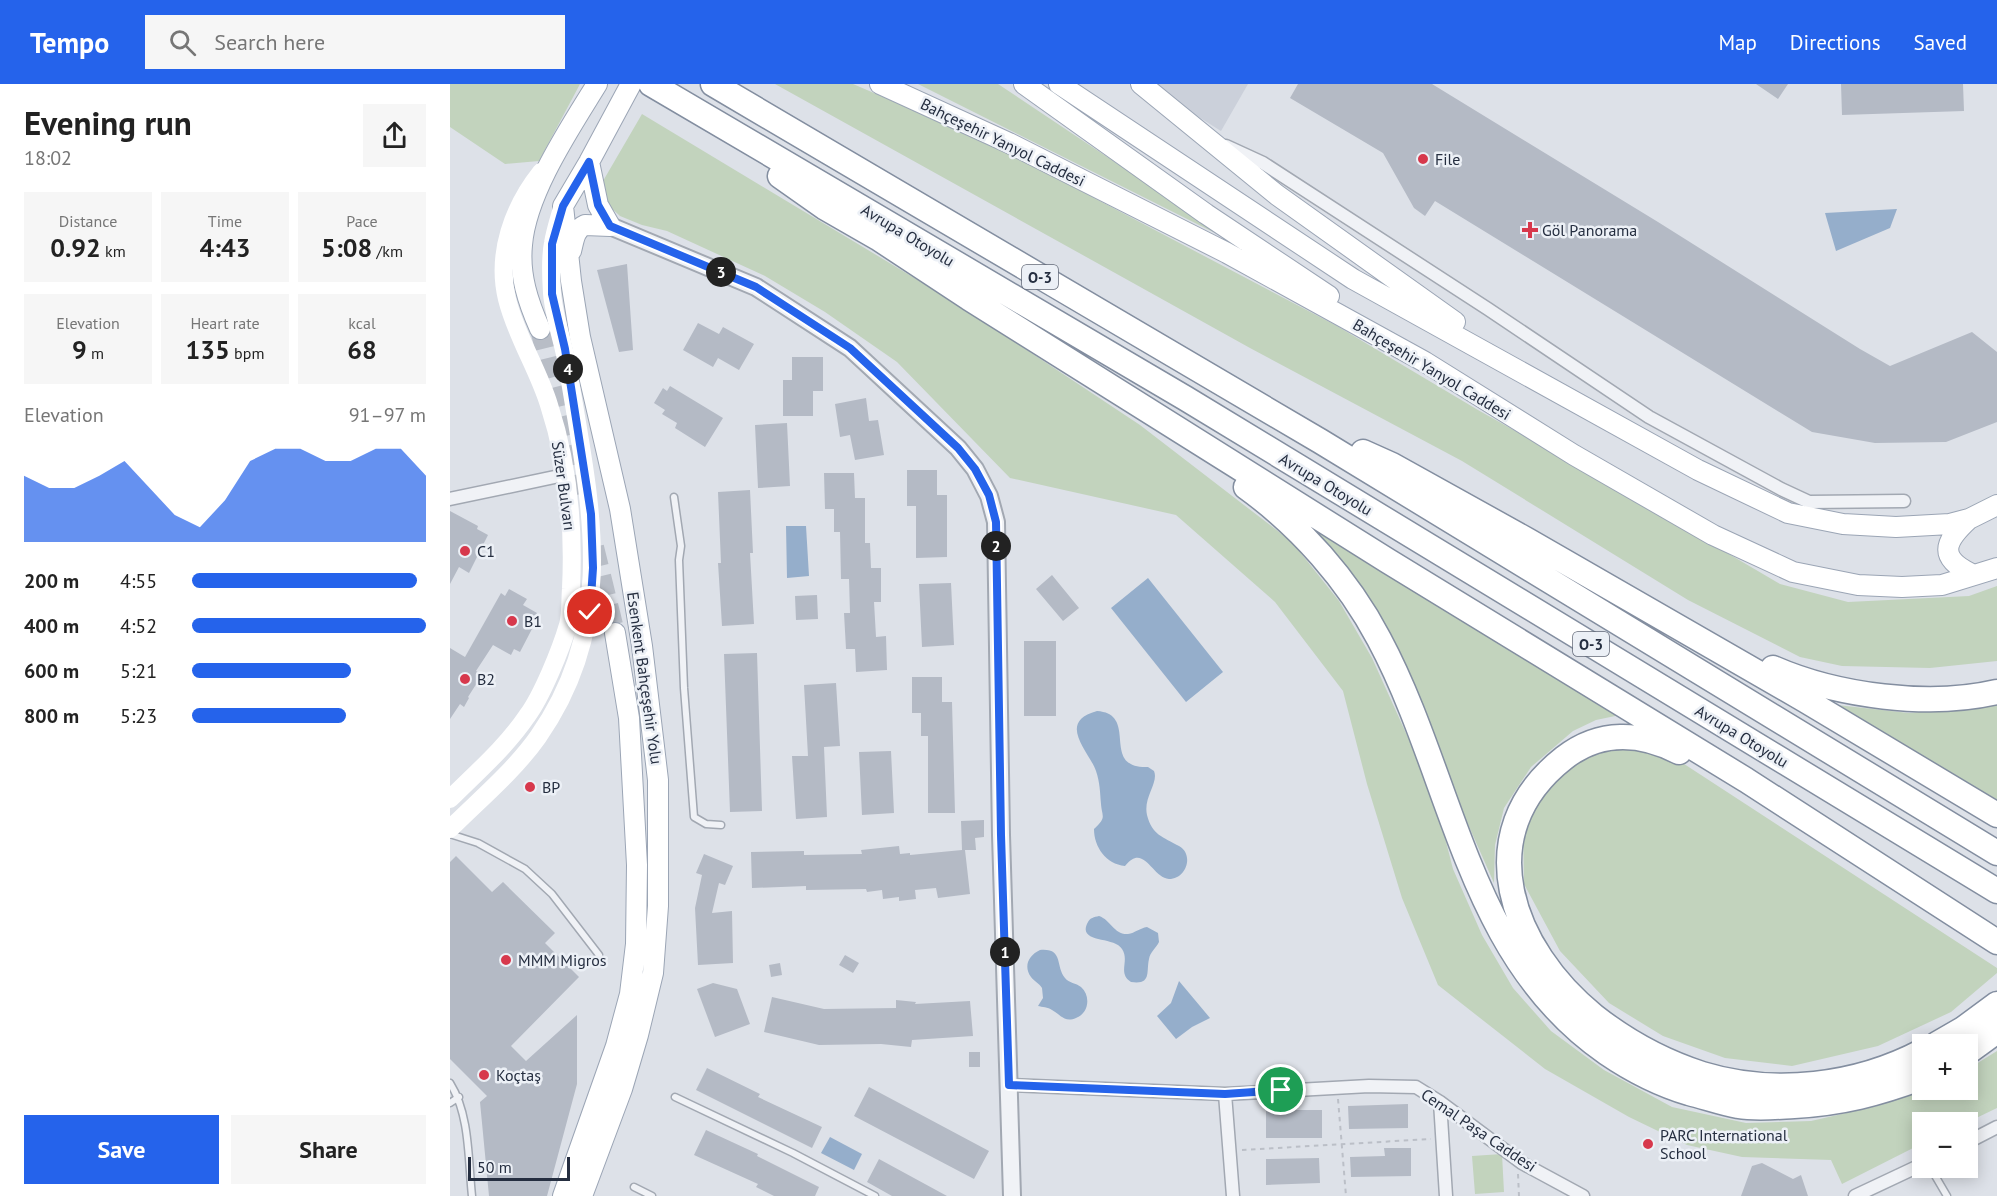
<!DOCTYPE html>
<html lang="en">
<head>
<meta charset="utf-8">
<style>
  :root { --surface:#fff; --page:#f6f6f6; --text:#222; --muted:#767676; --accent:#2563eb }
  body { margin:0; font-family:"PT Sans",sans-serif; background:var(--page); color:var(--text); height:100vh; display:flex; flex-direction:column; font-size:22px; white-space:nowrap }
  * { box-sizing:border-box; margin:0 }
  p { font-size:20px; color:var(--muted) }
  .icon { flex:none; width:33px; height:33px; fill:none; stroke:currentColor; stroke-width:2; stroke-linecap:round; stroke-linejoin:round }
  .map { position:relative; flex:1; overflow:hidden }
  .panel { display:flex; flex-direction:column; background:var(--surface); width:450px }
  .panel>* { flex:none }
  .buttons { position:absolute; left:1462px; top:950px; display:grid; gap:12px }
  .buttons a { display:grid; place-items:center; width:66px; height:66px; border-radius:0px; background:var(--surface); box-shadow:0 3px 15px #0003; font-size:30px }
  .scale { position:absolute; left:18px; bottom:15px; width:102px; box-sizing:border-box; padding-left:6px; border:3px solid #252e40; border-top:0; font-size:16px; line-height:21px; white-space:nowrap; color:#252e40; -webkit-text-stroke:4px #ecf0f6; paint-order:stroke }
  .pin { position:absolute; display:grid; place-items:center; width:51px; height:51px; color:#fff; margin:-26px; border:3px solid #fff; border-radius:50%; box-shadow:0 2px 6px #0007 }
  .km { position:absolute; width:30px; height:30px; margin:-15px; border-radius:50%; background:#222; color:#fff; font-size:16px; line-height:30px; text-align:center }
  .round { display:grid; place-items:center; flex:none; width:63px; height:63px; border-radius:0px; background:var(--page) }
  .summary { display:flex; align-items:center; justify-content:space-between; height:102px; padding:0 24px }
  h1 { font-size:33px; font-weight:700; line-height:45px }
  .figures { display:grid; grid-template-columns:repeat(3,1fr); gap:9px; height:102px; padding:6px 24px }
  .figures div { display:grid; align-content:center; border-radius:0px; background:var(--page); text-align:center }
  .figures b { font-size:26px; font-weight:700 }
  .figures small { font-size:16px; font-weight:400 }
  .figures p { font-size:16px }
  .chart { height:168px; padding:12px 24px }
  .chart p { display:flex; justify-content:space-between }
  .chart svg { width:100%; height:108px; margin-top:6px; fill:var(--accent); opacity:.7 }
  .action { display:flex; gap:12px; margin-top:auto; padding:12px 24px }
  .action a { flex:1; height:69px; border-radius:0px; background:var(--accent); color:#fff; font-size:24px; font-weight:700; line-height:69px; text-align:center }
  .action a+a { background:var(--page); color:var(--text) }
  ul { padding:0 24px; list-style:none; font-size:20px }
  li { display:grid; grid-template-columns:96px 72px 1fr; align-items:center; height:45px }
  li i { height:15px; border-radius:8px; background:var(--accent) }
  header { display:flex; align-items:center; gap:36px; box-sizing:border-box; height:84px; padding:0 30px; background:var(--accent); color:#fff }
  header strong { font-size:28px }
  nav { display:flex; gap:33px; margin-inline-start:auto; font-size:21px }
  .search { width:420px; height:54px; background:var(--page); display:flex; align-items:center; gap:15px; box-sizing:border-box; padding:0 21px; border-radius:0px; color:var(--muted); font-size:22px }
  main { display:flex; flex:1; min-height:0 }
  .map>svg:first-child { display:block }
</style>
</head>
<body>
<header>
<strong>Tempo</strong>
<div class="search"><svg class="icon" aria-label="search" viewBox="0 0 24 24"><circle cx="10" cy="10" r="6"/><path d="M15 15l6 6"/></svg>Search here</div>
<nav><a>Map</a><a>Directions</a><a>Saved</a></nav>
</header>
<main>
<section class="panel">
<div class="summary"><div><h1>Evening run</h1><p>18:02</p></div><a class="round"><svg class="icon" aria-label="share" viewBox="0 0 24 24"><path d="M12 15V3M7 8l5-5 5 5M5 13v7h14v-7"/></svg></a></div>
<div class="figures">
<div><p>Distance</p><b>0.92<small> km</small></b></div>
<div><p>Time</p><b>4:43</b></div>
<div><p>Pace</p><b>5:08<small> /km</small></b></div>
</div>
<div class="figures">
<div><p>Elevation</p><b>9<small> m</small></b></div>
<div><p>Heart rate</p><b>135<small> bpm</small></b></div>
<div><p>kcal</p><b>68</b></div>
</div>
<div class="chart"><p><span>Elevation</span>91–97 m</p>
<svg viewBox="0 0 160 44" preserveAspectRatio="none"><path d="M0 44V17L10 22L20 22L30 17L40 11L50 22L60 33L70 38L80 27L90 11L100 6L110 6L120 11L130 11L140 6L150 6L160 17V44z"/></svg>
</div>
<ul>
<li><b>200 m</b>4:55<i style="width:96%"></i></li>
<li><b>400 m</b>4:52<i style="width:100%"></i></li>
<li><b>600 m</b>5:21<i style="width:68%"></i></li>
<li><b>800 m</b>5:23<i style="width:66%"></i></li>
</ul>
<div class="action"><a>Save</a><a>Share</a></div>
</section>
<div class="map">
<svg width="1547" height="1112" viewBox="0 0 1547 1112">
  <rect width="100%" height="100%" fill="#dde1e8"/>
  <!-- built -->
  <path fill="#cbd0da" d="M696 0H798L771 47Z"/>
  <!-- green -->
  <path fill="#c2d3bd" d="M0 0H130L89 77 55 80 0 43Z
    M325 0H403L536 57 887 242 1028 326 1151 395 1330 500 1398 518 1519 512 1547 502V577L1480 584 1392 582 1350 573 1238 516 1012 377 800 264Z
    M468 0H548L789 161Z
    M192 30 506 219 690 341 842 458 889 517 922 574 984 711 1003 785 1032 851 1063 904 1101 947 1154 986 1222 1023 1296 1039 1361 1037 1427 1022 1475 1005H1518V985L1547 967V1024L1518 1038H1473V1059L1392 1100 1381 1076 1292 1073 1237 1061 1179 1033 1095 985 988 901 952 814 917 700 893 607 825 518 726 431 560 394 447 278 375 228 315 192 217 147 192 141 170 132 158 121 153 97Z
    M864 446 1170 631 1146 636 1123 647 1081 683 1054 724 1045 761 1044 799 998 695 966 604 931 538Z
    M1378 620 1459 629 1547 621V719Z
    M1168 663 1199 664 1228 676 1547 884V889L1501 928 1428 962 1342 982 1275 974 1213 952 1159 919 1110 867 1074 800 1073 743 1095 708 1119 683 1139 670Z
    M1052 1070 1054 1108 1025 1110 1022 1072Z"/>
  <!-- water -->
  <path fill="#95aecb" d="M1447 125 1440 144 1386 167 1375 129Z
    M336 442H356L359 492 337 494Z
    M698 494 773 588 736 618 661 524Z
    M647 627C690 630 649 685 698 683L704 687C709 699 693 713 697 731 702 751 713 753 729 762 744 770 737 795 719 795 702 794 694 758 675 782 656 780 644 763 644 745 657 733 652 733 651 720 650 708 650 699 646 687 639 667 606 638 647 627Z
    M649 832C661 836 664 851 678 850 685 849 690 844 697 843L708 849 709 858C706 864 700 868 699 875 696 888 702 901 681 898 667 889 680 877 672 865 664 852 626 860 638 838 640 834 644 833 649 832Z
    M590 866C614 864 605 882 615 894 619 899 626 899 631 903 641 912 639 929 626 934 614 939 610 930 602 926 598 923 592 923 588 922L593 914 592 904C589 899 584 897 581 893 573 882 579 871 590 866Z
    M729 897 760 934 742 943 726 955 707 932 721 919Z
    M380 1053 412 1070 404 1086 371 1069Z"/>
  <!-- building -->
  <path fill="#b4bac5" d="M848 0H982L1208 138 1410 265 1440 282 1522 248 1547 268V338L1496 358 1425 359 1362 348 985 117 975 132 964 124 933 69 840 14Z
    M1306 0H1338L1328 15Z
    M1391 0H1513L1514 27 1392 31Z
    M177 180 183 266 169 268 147 186Z
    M248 239 269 250 273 243 304 260 289 286 268 274 263 283 233 266Z
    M342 273H373V307H363V332H333V296H342Z
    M220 302 273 334 255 363 225 344 227 339 212 330 215 326 204 319 213 304 217 307Z
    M416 314 419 337 428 336 434 371 405 376 400 351 390 353 385 320Z
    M337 339 340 402 308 404 305 341Z
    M457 386H487V411H497V473L466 474V422H457Z
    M374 389H404L405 414H415V459H420L421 484H431V518H424L426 553 436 552 437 586 406 588 405 565H396L394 529H400L399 495H391L390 448H384V425H375Z
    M300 406 303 469H300L304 540 272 542 268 479H271L268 408Z
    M0 427 28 442 27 445 38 451 19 489 9 483 0 500Z
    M602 491 629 524 613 537 586 505Z
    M501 499 504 561 472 563 469 500Z
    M59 505 77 515 73 521 87 529 80 540 83 543 70 568 64 565 61 571 43 561 26 587 32 591 18 613 19 614 14 623 10 620 0 635V564L15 573 51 509 55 512Z
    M367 511 368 535 346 536 345 512Z
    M574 557H606V632H574Z
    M307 569 312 727 280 728 274 570Z
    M462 593H492V618H502L505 729H478V652H471V629H462Z
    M386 599 390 662 374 663 377 733 346 735 342 672H358L354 601Z
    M441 667 444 729 412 731 409 668Z
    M534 736V753L525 754 526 766H515L520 810 488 814 486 804 465 806 466 815 449 817V813L433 815 432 806 417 808 416 805 356 806V802L302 804 301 768 354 767V771L412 770 411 766 449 762 450 770 460 769V771L512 766 511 737Z
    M254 770 283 782 275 801 269 799 262 829 282 827 283 879 248 881 245 824 252 791 246 789Z
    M6 772 42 808 53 798 105 849 95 859 129 893 61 962 76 977 127 931V1000L97 1112H39L30 1018 37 1012 0 975V778Z
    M395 871 409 879 403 889 389 881Z
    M330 879 332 891 321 893 319 881Z
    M263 899 287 905 300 940 265 953 247 905Z
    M322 913 374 925 446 924V916L466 918 465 920 520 917 523 952 462 956 461 963 431 960 369 961 314 948Z
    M519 968H530V983H519Z
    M257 984 310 1010 308 1013 372 1043 362 1064 246 1006Z
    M419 1003 539 1067 524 1095 404 1032Z
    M958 1020V1044L899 1045 898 1022Z
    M816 1026H872V1054H816Z
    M256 1046 308 1070 307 1072 369 1103 365 1112H324L306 1103 308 1100 244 1071Z
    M934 1064H961V1092L901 1093 900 1073 935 1072Z
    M869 1074 870 1099 816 1101V1075Z
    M429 1075 497 1112H442L417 1098Z
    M1312 1079 1343 1095 1351 1091 1358 1112H1291L1302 1082Z"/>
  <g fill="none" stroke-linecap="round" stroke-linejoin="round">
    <!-- primary-tunnel -->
    <path stroke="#b8bdc6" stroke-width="20" stroke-dasharray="20 10" stroke-linecap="butt" d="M90 245 133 417
      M144 463 165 549"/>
    <!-- service casing -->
    <g stroke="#a2a8b2" stroke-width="9">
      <path id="service" d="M224 413 231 462 229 476 234 604 244 733 256 740 271 741
        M0 750 28 759 75 785 102 810 149 871
        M0 999C20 1031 18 1075 22 1112
        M225 1013 343 1069 425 1112
        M0 1019 9 1013
        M1480 1083 1497 1112
        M184 1103 202 1112"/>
    </g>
    <!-- minor casing -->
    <g stroke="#a2a8b2" stroke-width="15">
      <path id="minor" d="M776 62 813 79 1038 225 1199 333 1331 405 1359 418 1454 417
        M0 415 114 391
        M559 1001 775 1010 919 1002 966 1003 990 1018 1072 1079 1133 1112
        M775 1010 783 1112
        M990 1018 996 1112
        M1518 1058 1547 1043
        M1405 1112 1473 1080"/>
    </g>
    <!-- tertiary casing -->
    <g stroke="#a2a8b2" stroke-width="20">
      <path id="tertiary" d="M160 142 306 203 400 264 508 364 525 385 539 412 546 438 551 751 562 1112"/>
    </g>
    <!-- primary casing -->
    <g stroke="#9ba5b5" stroke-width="22">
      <path id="primary" d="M430 0 559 59 777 169 975 278 1124 371 1263 451 1343 488 1408 501 1452 503 1492 501 1547 484
        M574 0 756 130 879 212
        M609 0 903 195 1248 386 1338 429 1393 440 1446 443 1500 440 1519 435 1547 421
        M691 0 827 111 1005 238
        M139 78 148 121 160 142
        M121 167C124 156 124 146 135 141L160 142
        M90 245C78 218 69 191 72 161 76 109 120 44 147 0
        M1519 435C1493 459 1488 474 1524 491
        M113 1112 166 962 180 910 186 860 187 781 179 634 165 549
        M132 1112 172 1005 188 951 203 889 208 822V696L192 562 170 425 130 253 121 197 113 122 139 78 181 0"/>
    </g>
    <!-- motorway casing -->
    <g stroke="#838ea0" stroke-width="27">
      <path id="motorway" d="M201 0 735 314 1547 807
        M263 0 870 357 1547 769
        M330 92 374 123 428 154 519 214 938 477 1296 696 1547 858
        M913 368 942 381 1077 456 1355 616 1547 731
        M796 403C850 442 898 496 929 555 1004 695 1017 873 1157 969 1182 986 1209 1000 1239 1009 1255 1013 1272 1019 1288 1022 1307 1025 1326 1023 1344 1022 1393 1019 1427 1010 1473 993
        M1323 584C1387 612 1479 624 1547 608
        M1229 668C1190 648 1150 646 1114 674 1017 750 1062 866 1144 932 1177 958 1212 977 1252 990 1324 1012 1407 1002 1473 967
        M1487 960 1513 945 1547 920
        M1518 968 1547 947"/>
    </g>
    <!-- path -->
    <path stroke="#bbbfc7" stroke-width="2" stroke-dasharray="4.5 4.5" stroke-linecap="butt" d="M888 1015 896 1112
      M792 1066 981 1055
      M1068 1090 1069 1112"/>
    <!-- service -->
    <use href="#service" stroke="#f0f2f6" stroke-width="6"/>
    <!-- minor -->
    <use href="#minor" stroke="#f0f2f6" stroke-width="12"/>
    <!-- tertiary -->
    <use href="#tertiary" stroke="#f0f2f6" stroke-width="16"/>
    <!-- secondary -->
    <path stroke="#fff" stroke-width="18" d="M0 715C26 689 56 663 77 632 92 612 111 565 118 541 121 530 120 516 121 505 124 444 118 379 99 321 88 285 66 252 57 215 46 170 63 123 91 88
      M0 745C29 716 64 687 88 653 171 535 139 415 118 285 114 260 104 234 102 209 101 194 100 174 103 159 105 147 109 135 112 124"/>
    <!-- primary -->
    <use href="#primary" stroke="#fff" stroke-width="20"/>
    <!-- motorway -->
    <use href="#motorway" stroke="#fff" stroke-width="24"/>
  </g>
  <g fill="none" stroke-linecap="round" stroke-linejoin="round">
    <!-- route casing -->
    <g stroke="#fff" stroke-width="12">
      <path id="route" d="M140 528 143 484 141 430 115 265 102 210V160L113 122 139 78 148 121 160 142 306 203 400 264 508 364 525 385 539 411 546 438 551 751 559 1001 775 1010 831 1006"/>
    </g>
    <!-- route -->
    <use href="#route" stroke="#2563eb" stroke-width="8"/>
  </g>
  <!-- markers -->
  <g fill="#d7384c" stroke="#ecf0f6" stroke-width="2">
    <circle cx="973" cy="75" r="6"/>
    <path d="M1077 137h6v6h6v6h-6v6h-6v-6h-6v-6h6z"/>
    <circle cx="15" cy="467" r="6"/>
    <circle cx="62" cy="537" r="6"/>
    <circle cx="15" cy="595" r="6"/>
    <circle cx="80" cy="703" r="6"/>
    <circle cx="56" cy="876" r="6"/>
    <circle cx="34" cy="991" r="6"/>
    <circle cx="1198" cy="1060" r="6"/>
  </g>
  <g text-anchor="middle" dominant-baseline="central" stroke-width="5" stroke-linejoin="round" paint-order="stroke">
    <!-- shield labels -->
    <g fill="#ecf0f6" stroke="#616877" stroke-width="1.5">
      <rect x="572" y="181" width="36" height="24" rx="4.5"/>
      <rect x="1123" y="548" width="36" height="24" rx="4.5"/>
    </g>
    <g font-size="15" font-weight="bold" fill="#252e40">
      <text x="590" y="193">O-3</text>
      <text x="1141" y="560">O-3</text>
    </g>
    <!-- street labels -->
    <g font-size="16" fill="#252e40" stroke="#ecf0f6">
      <text transform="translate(553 58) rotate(26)">Bahçeşehir Yanyol Caddesi</text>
      <text transform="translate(458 151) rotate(31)">Avrupa Otoyolu</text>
      <text transform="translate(982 285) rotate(31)">Bahçeşehir Yanyol Caddesi</text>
      <text transform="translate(876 400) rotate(31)">Avrupa Otoyolu</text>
      <text transform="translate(114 402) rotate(82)">Süzer Bulvarı</text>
      <text transform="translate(195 594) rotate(82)">Esenkent Bahçeşehir Yolu</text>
      <text transform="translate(1292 652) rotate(31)">Avrupa Otoyolu</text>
      <text transform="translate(1029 1046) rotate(34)">Cemal Paşa Caddesi</text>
    </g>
    <!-- poi labels -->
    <g font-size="16" fill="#252e40" stroke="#ecf0f6" text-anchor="start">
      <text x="985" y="75">File</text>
      <text x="1092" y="146">Göl Panorama</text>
      <text x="27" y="467">C1</text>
      <text x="74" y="537">B1</text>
      <text x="27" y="595">B2</text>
      <text x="92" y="703">BP</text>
      <text x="68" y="876">MMM Migros</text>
      <text x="46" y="991">Koçtaş</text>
      <text x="1210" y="1051">PARC International<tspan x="1210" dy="18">School</tspan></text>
    </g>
  </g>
</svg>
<div class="buttons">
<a>+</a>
<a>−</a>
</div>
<div class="scale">50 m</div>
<div class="pin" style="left:831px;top:1006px;background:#1e9e55"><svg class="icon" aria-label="arrive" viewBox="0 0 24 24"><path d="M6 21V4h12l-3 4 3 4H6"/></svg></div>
<div class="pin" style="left:140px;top:528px;background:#d93025"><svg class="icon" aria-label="check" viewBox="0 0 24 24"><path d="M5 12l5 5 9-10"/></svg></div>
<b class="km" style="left:555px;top:868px">1</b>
<b class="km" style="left:546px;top:462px">2</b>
<b class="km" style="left:271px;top:188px">3</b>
<b class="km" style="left:118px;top:285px">4</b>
</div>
</main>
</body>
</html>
